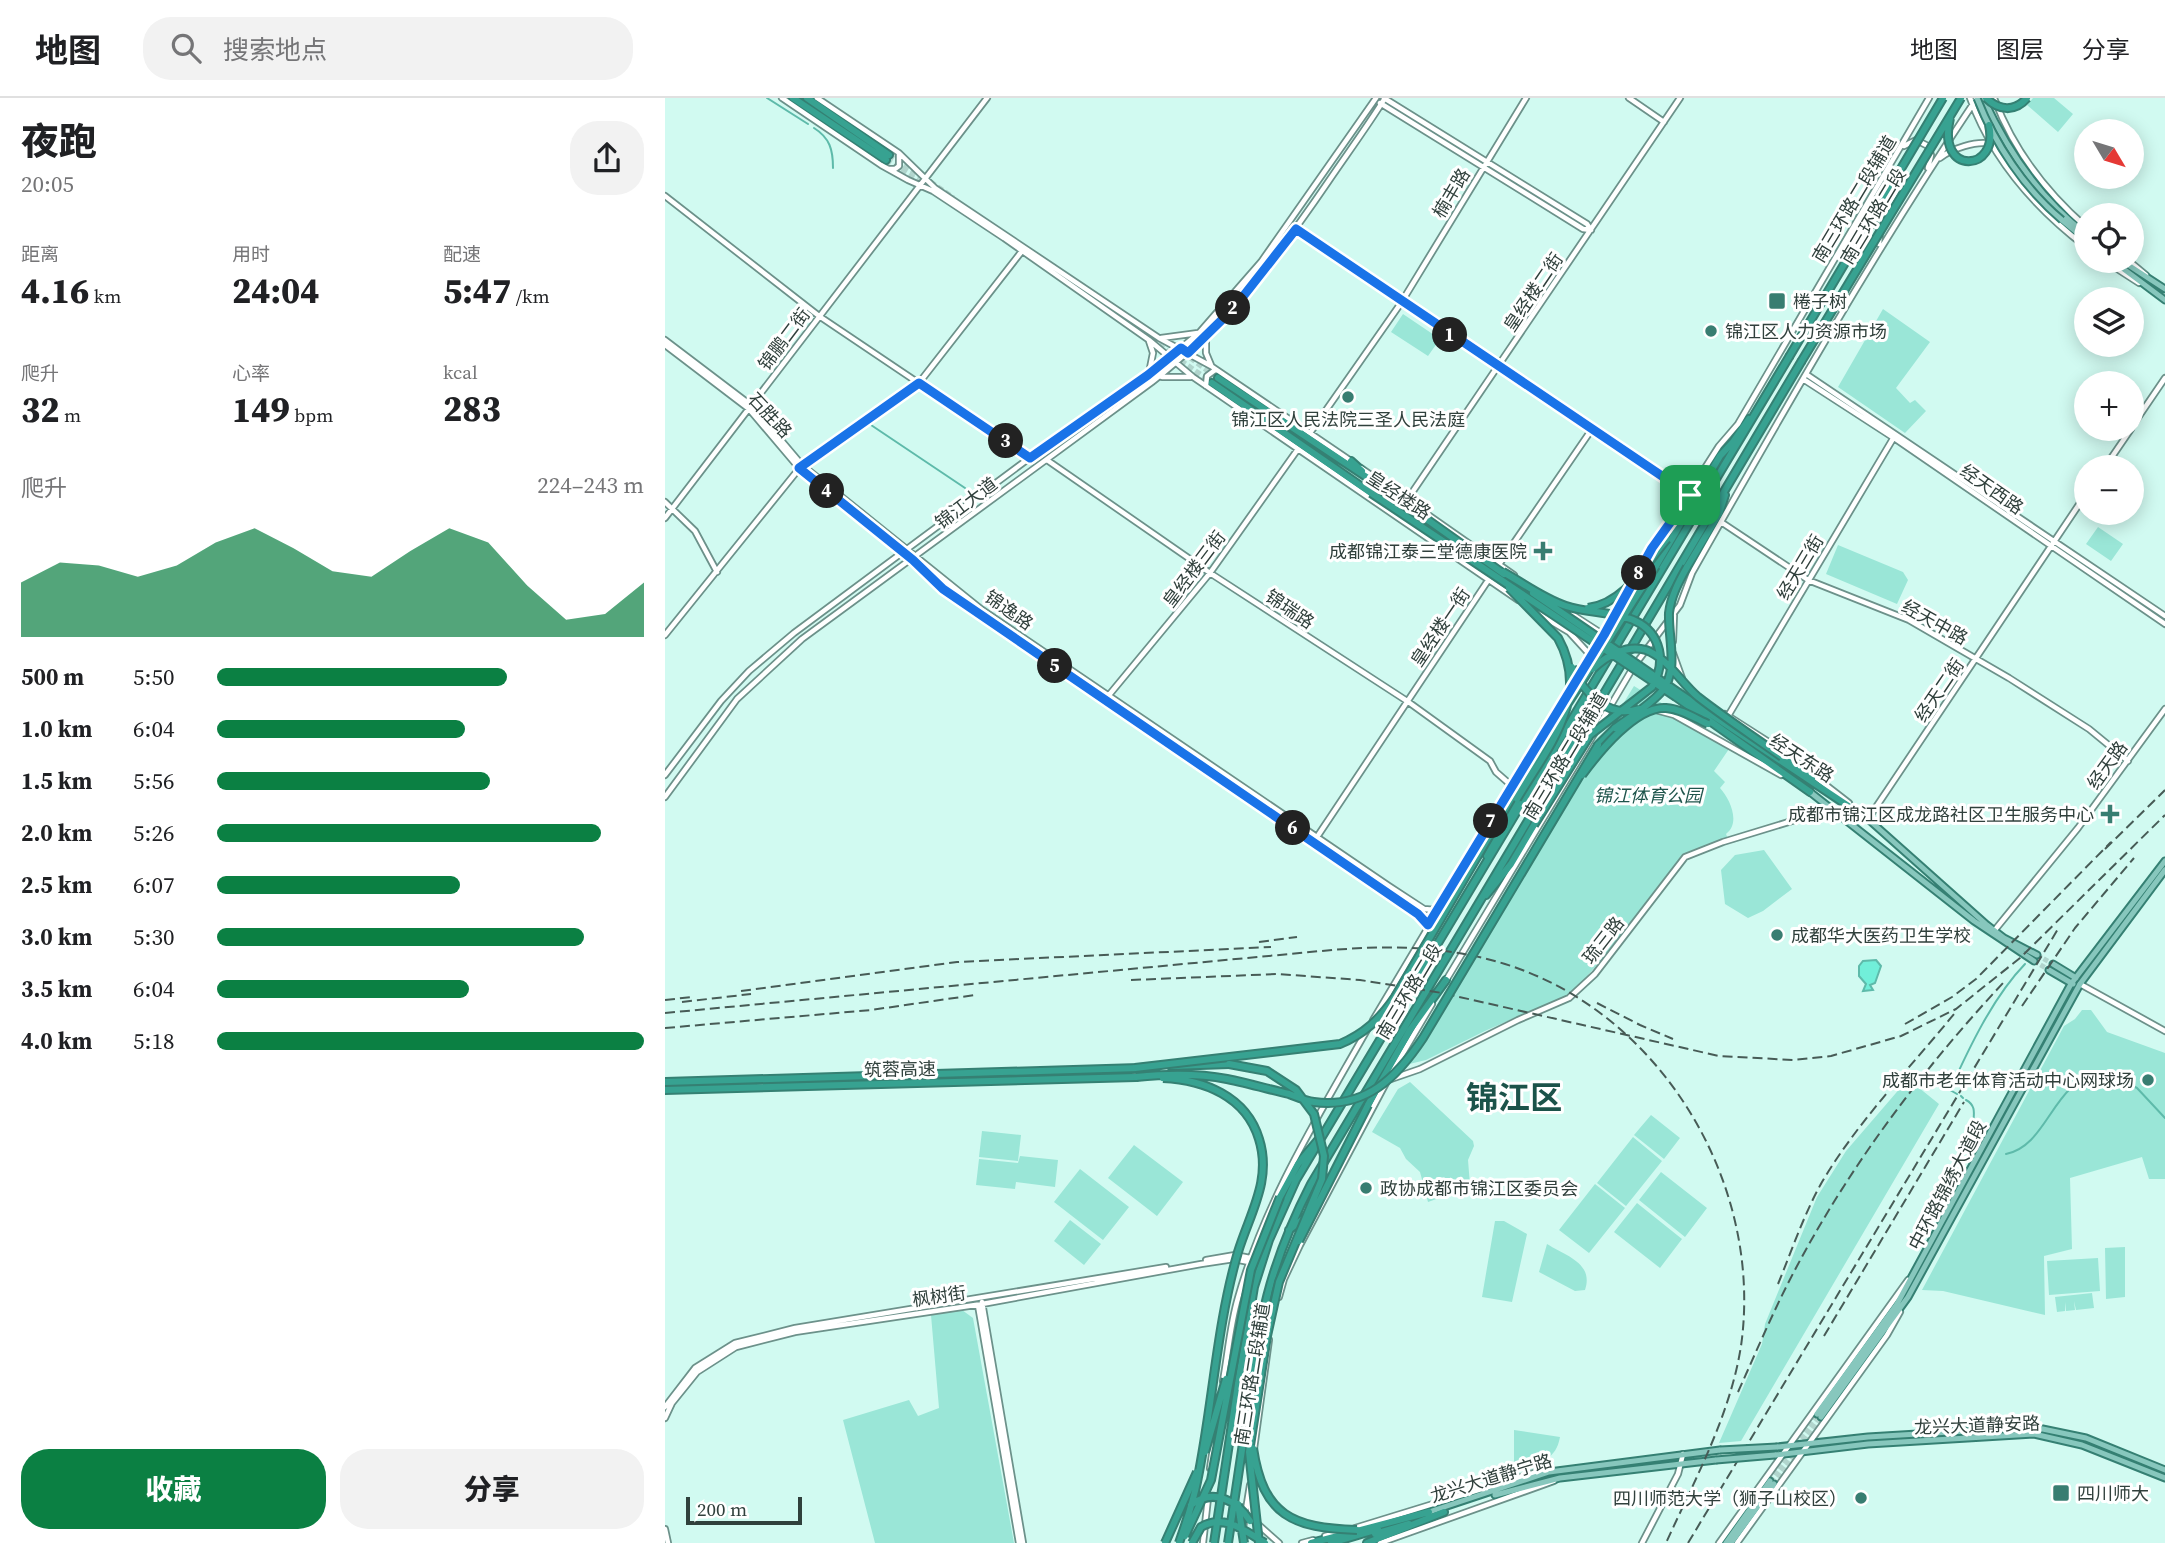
<!DOCTYPE html>
<html lang="zh">
<head>
<meta charset="utf-8">
<style>
  :root { --surface:#fff; --page:#f2f2f2; --text:#202124; --muted:#757577; --line:#e0e0e0; --accent:#0b8043 }
  body { margin:0; font-family:"Source Serif 4","Noto Sans SC",serif; background:var(--page); color:var(--text); height:100vh; display:flex; flex-direction:column; font-size:26px; white-space:nowrap }
  * { box-sizing:border-box; margin:0 }
  p { font-size:23px; color:var(--muted) }
  .icon { flex:none; width:38px; height:38px; fill:none; stroke:currentColor; stroke-width:2; stroke-linecap:round; stroke-linejoin:round }
  .map { position:relative; flex:1; overflow:hidden }
  .side { display:flex; flex-direction:column; background:var(--surface); width:665px }
  .side>* { flex:none }
  .needle { width:46px; rotate:128deg }
  .controls { position:absolute; left:1409px; top:21px; display:grid; gap:14px }
  .controls a { display:grid; place-items:center; width:70px; height:70px; border-radius:50%; background:var(--surface); box-shadow:0 4px 18px #0003; font-size:35px }
  .scale { position:absolute; left:21px; bottom:18px; width:116px; box-sizing:border-box; padding-left:7px; border:4px solid #30403c; border-top:0; font-size:19px; line-height:24px; white-space:nowrap; color:#30403c; -webkit-text-stroke:5px #fff; paint-order:stroke }
  .pin { position:absolute; display:grid; place-items:center; width:60px; height:60px; color:#fff; margin:-30px; border-radius:14px; box-shadow:0 4px 10px #0006 }
  .km { position:absolute; width:35px; height:35px; margin:-18px; border-radius:50%; background:#222; color:#fff; font-size:19px; line-height:35px; text-align:center }
  .round { display:grid; place-items:center; flex:none; width:74px; height:74px; border-radius:28px; background:var(--page) }
  .headline { display:flex; align-items:center; justify-content:space-between; height:119px; padding:0 21px }
  h1 { font-size:38px; font-weight:800; line-height:52px }
  .metrics { display:grid; grid-template-columns:repeat(3,1fr); gap:10px; height:119px; padding:7px 21px }
  .metrics div { display:grid; align-content:center }
  .metrics b { font-size:35px; font-weight:800 }
  .metrics small { font-size:19px; font-weight:400 }
  .metrics p { font-size:19px }
  .chart { height:196px; padding:14px 21px }
  .chart p { display:flex; justify-content:space-between }
  .chart svg { width:100%; height:126px; margin-top:7px; fill:var(--accent); opacity:.7 }
  .cta { display:flex; gap:14px; margin-top:auto; padding:14px 21px }
  .cta a { flex:1; height:80px; border-radius:28px; background:var(--accent); color:#fff; font-size:28px; font-weight:800; line-height:80px; text-align:center }
  .cta a+a { background:var(--page); color:var(--text) }
  ul { padding:0 21px; list-style:none; font-size:23px }
  li { display:grid; grid-template-columns:112px 84px 1fr; align-items:center; height:52px }
  li i { height:18px; border-radius:9px; background:var(--accent) }
  header { display:flex; align-items:center; gap:42px; box-sizing:border-box; height:98px; padding:0 35px; background:var(--surface); border-bottom:2px solid var(--line) }
  header strong { font-size:33px }
  nav { display:flex; gap:38px; margin-inline-start:auto; font-size:24px }
  .search { width:490px; height:63px; background:var(--page); display:flex; align-items:center; gap:18px; box-sizing:border-box; padding:0 24px; border-radius:28px; color:var(--muted); font-size:26px }
  main { display:flex; flex:1; min-height:0 }
  .map>svg:first-child { display:block }
</style>
</head>
<body>
<header>
<strong>地图</strong>
<div class="search"><svg class="icon" aria-label="search" viewBox="0 0 24 24"><circle cx="10" cy="10" r="6"/><path d="M15 15l6 6"/></svg>搜索地点</div>
<nav><a>地图</a><a>图层</a><a>分享</a></nav>
</header>
<main>
<section class="side">
<div class="headline"><div><h1>夜跑</h1><p>20:05</p></div><a class="round"><svg class="icon" aria-label="share" viewBox="0 0 24 24"><path d="M12 15V3M7 8l5-5 5 5M5 13v7h14v-7"/></svg></a></div>
<div class="metrics">
<div><p>距离</p><b>4.16<small> km</small></b></div>
<div><p>用时</p><b>24:04</b></div>
<div><p>配速</p><b>5:47<small> /km</small></b></div>
</div>
<div class="metrics">
<div><p>爬升</p><b>32<small> m</small></b></div>
<div><p>心率</p><b>149<small> bpm</small></b></div>
<div><p>kcal</p><b>283</b></div>
</div>
<div class="chart"><p><span>爬升</span>224–243 m</p>
<svg viewBox="0 0 160 44" preserveAspectRatio="none"><path d="M0 44V25L10 18L20 19L30 23L40 19L50 11L60 6L70 13L80 21L90 23L100 14L110 6L120 11L130 26L140 38L150 36L160 25V44z"/></svg>
</div>
<ul>
<li><b>500 m</b>5:50<i style="width:68%"></i></li>
<li><b>1.0 km</b>6:04<i style="width:58%"></i></li>
<li><b>1.5 km</b>5:56<i style="width:64%"></i></li>
<li><b>2.0 km</b>5:26<i style="width:90%"></i></li>
<li><b>2.5 km</b>6:07<i style="width:57%"></i></li>
<li><b>3.0 km</b>5:30<i style="width:86%"></i></li>
<li><b>3.5 km</b>6:04<i style="width:59%"></i></li>
<li><b>4.0 km</b>5:18<i style="width:100%"></i></li>
</ul>
<div class="cta"><a>收藏</a><a>分享</a></div>
</section>
<div class="map">
<svg width="1500" height="1445" viewBox="0 0 1500 1445">
  <rect width="100%" height="100%" fill="#d1faf1"/>
  <!-- green -->
  <path fill="#9ae6d7" d="M1368 0H1389L1408 16 1393 34 1362 7Z
    M1218 211 1265 244 1231 290 1245 305 1250 302 1261 313 1240 335 1173 289Z
    M738 216 775 241 763 258 726 234Z
    M1433 429 1458 446 1446 463 1421 446Z
    M1173 447 1238 474 1243 482 1232 506 1161 476Z
    M969 588 1029 625 1064 651 1049 673 1060 684 1055 690C1065 701 1076 725 1061 736L1063 741 1028 752 1015 760 939 859 907 895 822 932 761 962 736 968Z
    M1099 752 1127 791 1098 813 1083 820 1060 806 1056 772 1070 757Z
    M1417 912H1426L1442 934 1500 955V1081H1484L1477 1059 1405 1080 1407 1151 1379 1158 1380 1217 1278 1193 1257 1192 1399 928 1410 921Z
    M1243 981 1274 1006 1076 1343 1054 1345 1097 1246 1100 1226 1152 1099 1181 1053Z
    M745 984 808 1043 809 1048 803 1062 805 1087 802 1090 763 1104 755 1074 741 1061 735 1050 707 1034 733 991Z
    M986 1017 1015 1040 999 1061 969 1037Z
    M317 1033 356 1037 353 1063 314 1059Z
    M968 1039 997 1063 961 1108 932 1085Z
    M469 1047 518 1084 492 1118 443 1080Z
    M355 1058 393 1062 390 1089 351 1084 350 1091 311 1087 314 1061 353 1065Z
    M415 1071 464 1109 438 1142 389 1104Z
    M996 1074 1042 1110 1020 1139 974 1102Z
    M930 1086 960 1110 924 1155 894 1132Z
    M972 1105 1017 1141 995 1170 949 1134Z
    M405 1122 436 1146 419 1167 389 1143Z
    M830 1123H839L862 1136 847 1204 817 1199Z
    M882 1146C901 1158 929 1165 920 1192L910 1193 874 1174Z
    M1460 1149V1199L1441 1201 1440 1150Z
    M1433 1160 1435 1193 1384 1197 1382 1163Z
    M1427 1195 1429 1210 1411 1212 1409 1203 1410 1212 1401 1213 1400 1204V1213L1392 1214 1390 1199Z
    M297 1212 308 1220 349 1445H210L178 1322 244 1302 253 1318 274 1310 266 1217Z
    M849 1332 895 1339C890 1366 872 1363 849 1368Z"/>
  <!-- water -->
  <path fill="#71efd9" stroke="#5ebaaa" stroke-width="2" d="M1211 862 1216 868 1210 885 1205 887 1208 892 1198 893 1201 886 1194 878V868L1198 863Z"/>
  <g fill="none" stroke-linecap="round" stroke-linejoin="round">
    <!-- stream -->
    <path stroke="#5ebaaa" stroke-width="2" d="M102 0 143 26
      M149 30C165 40 168 52 168 70
      M206 327 300 390
      M1442 975 1472 990 1500 1020
      M1292 996 1285 992C1304 950 1328 899 1360 866
      M1296 998 1298 1000
      M1301 1002C1316 1010 1304 1024 1310 1036
      M1341 1056C1384 1047 1386 984 1437 973"/>
    <!-- primary-tunnel -->
    <path stroke="#b1d5cd" stroke-width="5" stroke-dasharray="5 2.5" stroke-linecap="butt" d="M1372 857 1388 866
      M1369 863 1384 872
      M1105 1383 1152 1316
      M1109 1386 1156 1319"/>
    <!-- highway-tunnel -->
    <path stroke="#b1d5cd" stroke-width="6" stroke-dasharray="6 3" stroke-linecap="butt" d="M224 57 256 78
      M221 62 260 88
      M265 84 288 100
      M486 242 547 285
      M518 254 553 280"/>
    <!-- secondary casing -->
    <g stroke="#6c918a" stroke-width="8">
      <path id="secondary" d="M117 0 216 67 243 82 268 93 339 140 484 242 528 279 853 502
        M152 0 234 55 270 90 494 240 546 268 686 363
        M719 0 922 126 926 132
        M964 0 999 24
        M1305 0C1327 61 1370 110 1421 149
        M1329 0C1348 51 1381 94 1421 129
        M715 5 918 131 926 132
        M1239 48 1251 42 1263 48 1266 57 1263 70
        M1275 60C1286 51 1312 42 1326 46
        M224 71H230L234 68V56
        M0 98 154 218 365 360
        M631 131 1024 397
        M1188 135 1196 127H1211L1215 131 1214 146
        M1440 163 1474 185
        M1464 163 1481 177
        M541 239V255L546 267
        M496 240 533 235
        M0 242 87 308 137 367 316 511 724 788 759 811 771 812
        M0 247 84 311 134 370 249 462 278 491 753 816 763 826
        M484 275 488 255 484 243
        M1141 276 1500 518
        M497 279H526
        M1138 281 1229 340 1500 526
        M541 288 542 278 550 272
        M1466 330 1500 280
        M645 335 736 205 861 0
        M382 362 545 475 742 603 825 663 831 674 847 688
        M1440 369 1466 331
        M696 370 849 477
        M742 402 1015 0
        M0 404 30 433 52 474
        M0 420 322 0
        M1056 424 1143 482 1244 522 1344 580 1424 631 1463 663
        M833 468 927 331
        M976 470 1054 348 1073 326 1264 0
        M891 506 939 537
        M872 515 904 534 926 558
        M0 537 137 367 254 285 357 153
        M1008 543 1009 517
        M1008 555 1017 580
        M444 597 545 475 633 351
        M994 613 1009 617 1116 677
        M1060 616 1113 650 1184 705
        M1063 618 1229 339
        M933 629 969 568 1015 507 1027 475C1118 314 1209 154 1312 0
        M0 677 56 603 84 573 129 535 413 324 483 277 534 235 596 164 711 0
        M0 699 72 601 137 541 487 284C559 228 612 159 663 84 682 56 702 29 720 0
        M1201 720 1203 721 1421 396
        M650 742 824 481
        M1329 833 1413 730 1500 611
        M780 884 929 636
        M1415 886 1500 933
        M708 922 969 484
        M725 977 767 906
        M726 981 755 971 853 922 904 900 930 876 1020 759 1058 744 1140 719 1162 708
        M541 1162 570 1157 585 1160
        M614 1199 619 1181 635 1147 721 985
        M317 1204 358 1445
        M313 1207 354 1445
        M558 1283C563 1256 565 1227 573 1200 600 1103 653 1019 702 932
        M0 1309 30 1270 70 1245 130 1230 501 1169
        M0 1320 7 1305 32 1274 71 1249 130 1234 317 1206 536 1166 569 1161 584 1164
        M589 1351 604 1242
        M545 1370 553 1316
        M585 1402 587 1421 614 1445
        M578 1430 585 1387
        M690 1430 872 1374H880
        M0 1431 3 1445
        M660 1438 679 1433
        M538 1445 543 1400
        M637 1445 648 1442
        M715 1445 889 1383
        M977 1445 1013 1376 1018 1356
        M1054 1445 1243 1182
        M1072 1445 1222 1237 1235 1214"/>
    </g>
    <!-- primary casing -->
    <g stroke="#358073" stroke-width="9">
      <path id="primary" d="M1318 0C1342 52 1375 101 1421 136
        M1397 122 1421 142
        M1448 163 1500 202
        M1457 163 1500 191
        M1145 694 1309 823 1369 863
        M1203 721 1322 827 1339 840 1372 857
        M1388 866 1411 880
        M1384 872 1408 886
        M1152 1316 1232 1206 1406 886 1500 763
        M1156 1319 1243 1199 1415 886 1500 772
        M1112 1349 1203 1339 1368 1329 1421 1340 1500 1372
        M1110 1357 1203 1346 1369 1336 1417 1347 1500 1380
        M830 1397 895 1380 1051 1362
        M761 1415 884 1374 1055 1352
        M1061 1445 1105 1383
        M1066 1445 1109 1386"/>
    </g>
    <!-- highway casing -->
    <g stroke="#358073" stroke-width="10">
      <path id="highway" d="M128 0 221 62
        M142 0 224 57
        M553 280 712 386
        M547 285 706 395
        M1066 347 1084 321
        M686 363 697 373
        M991 468 1055 358 1068 344
        M1022 469 1054 416 1060 397
        M965 552 1136 264
        M1014 595 1203 721
        M1011 599 1145 694
        M933 647 950 630
        M1117 659 1147 680
        M822 758 852 701
        M821 797 846 766 869 727
        M506 968 564 966
        M0 984 474 970
        M0 992 471 979
        M703 1007 745 932 781 882
        M615 1099 633 1066 654 1041
        M624 1132 643 1117
        M573 1286 589 1189 604 1142 631 1082 1124 259
        M586 1292C594 1214 610 1156 646 1086L959 562
        M710 1436 744 1426
        M646 1445 764 1414
        M666 1445 713 1431
        M702 1445 779 1414"/>
    </g>
    <!-- secondary -->
    <use href="#secondary" stroke="#fff" stroke-width="4.5"/>
    <!-- primary -->
    <use href="#primary" stroke="#87c7bd" stroke-width="5"/>
    <!-- highway -->
    <use href="#highway" stroke="#37a291" stroke-width="6"/>
    <!-- rail -->
    <path stroke="#475b56" stroke-width="2" stroke-dasharray="10 5" stroke-linecap="butt" d="M1440 751 1500 692
      M594 844 632 839
      M466 882 613 876 695 882 777 895 1054 958 1128 962 1166 958 1236 938 1291 911 1355 860 1500 717
      M76 893 292 864 606 849
      M0 902 27 899
      M17 904 86 896
      M932 905 975 927 1008 941
      M1357 908 1410 830 1469 760
      M0 915 656 853C719 847 779 847 840 866 997 915 1099 1087 1076 1248 1065 1318 1030 1381 1001 1445
      M1240 926 1287 899 1311 881 1446 744
      M0 930 206 912 310 897
      M1113 1186C1127 1152 1139 1116 1157 1084 1193 1023 1245 970 1289 916
      M1159 1238 1299 1004
      M1073 1294C1092 1252 1110 1209 1132 1168 1187 1065 1258 971 1338 885
      M1023 1445 1393 831"/>
    <!-- primary-bridge casing -->
    <g stroke="#358073" stroke-width="9" stroke-linecap="butt">
      <path id="primary-bridge" d="M1312 0C1330 46 1359 90 1397 122
        M1055 1352 1112 1349
        M1051 1362 1110 1357"/>
    </g>
    <!-- highway-bridge casing -->
    <g stroke="#358073" stroke-width="10" stroke-linecap="butt">
      <path id="highway-bridge" d="M1321 0C1334 13 1350 14 1362 0
        M1285 20C1271 79 1335 74 1324 27
        M1124 259 1278 0
        M1136 264 1296 0
        M712 386 839 476
        M706 395 1011 599
        M838 474C858 485 879 501 901 508 932 519 984 509 994 552 997 565 994 577 987 589L925 637 869 727
        M844 490 893 540C927 601 882 650 852 701
        M868 495 1014 595
        M923 510C960 505 980 467 1002 441
        M907 569C919 595 943 621 974 611
        M928 571C941 558 962 546 981 552 1003 560 1016 585 1033 599 1060 620 1089 639 1117 659
        M950 630C965 619 984 608 997 593 1014 572 1003 540 1004 515 1006 498 1014 483 1022 469
        M917 677C934 654 971 608 1001 610 1016 611 1030 620 1043 626
        M564 966 602 973 631 992 649 1016 659 1058 657 1081 614 1184 602 1238 584 1354 594 1445
        M470 970 675 946C699 936 715 921 730 899L896 616 991 468
        M471 979C502 976 531 975 562 981 582 985 603 991 624 996 632 999 641 1003 649 1004 701 1011 732 979 758 940L933 647
        M498 980C539 982 581 998 594 1041 607 1082 585 1115 573 1154 551 1229 548 1307 532 1384 528 1405 521 1425 514 1445
        M634 1143 703 1007
        M588 1350C598 1418 628 1430 692 1432
        M540 1354 561 1281
        M573 1406 579 1445
        M526 1407C548 1390 572 1402 585 1423
        M520 1438 546 1382 586 1172 615 1099
        M500 1445 532 1374
        M527 1445 536 1429C559 1415 580 1433 600 1445
        M549 1445 573 1286
        M563 1445 586 1292"/>
    </g>
    <!-- primary-bridge -->
    <use href="#primary-bridge" stroke="#87c7bd" stroke-width="5"/>
    <!-- highway-bridge -->
    <use href="#highway-bridge" stroke="#37a291" stroke-width="6"/>
  </g>
  <g fill="none" stroke-linecap="round" stroke-linejoin="round">
    <!-- route casing -->
    <g stroke="#fff" stroke-width="14">
      <path id="route" d="M631 131 1025 397 987 450 939 537 763 827 753 816 278 491 248 462 134 370 254 285 365 360 483 277 516 250 523 255 569 210Z"/>
    </g>
    <!-- route -->
    <use href="#route" stroke="#1a73e8" stroke-width="9"/>
  </g>
  <!-- markers -->
  <g fill="#387d71" stroke="#fff" stroke-width="2.5">
    <rect x="1103" y="194" width="18" height="18" rx="3.5"/>
    <circle cx="1046" cy="233" r="7"/>
    <circle cx="683" cy="299" r="7"/>
    <path d="M874.5 442.5h7v7h7v7h-7v7h-7v-7h-7v-7h7z"/>
    <path d="M1441.5 705.5h7v7h7v7h-7v7h-7v-7h-7v-7h7z"/>
    <circle cx="1112" cy="837" r="7"/>
    <circle cx="1483" cy="982" r="7"/>
    <circle cx="701" cy="1090" r="7"/>
    <rect x="1387" y="1386" width="18" height="18" rx="3.5"/>
    <circle cx="1196" cy="1400" r="7"/>
  </g>
  <g text-anchor="middle" dominant-baseline="central" stroke-width="6" stroke-linejoin="round" paint-order="stroke">
    <!-- street labels -->
    <g font-size="18" fill="#30403c" stroke="#fff">
      <text transform="translate(786 95) rotate(-59)">楠丰路</text>
      <text transform="translate(1189 101) rotate(-59)">南三环路二段辅道</text>
      <text transform="translate(1208 118) rotate(-59)">南三环路二段</text>
      <text transform="translate(868 194) rotate(-56)">皇经楼二街</text>
      <text transform="translate(119 241) rotate(-53)">锦鹏二街</text>
      <text transform="translate(105 317) rotate(47)">石胜路</text>
      <text transform="translate(1327 391) rotate(35)">经天西路</text>
      <text transform="translate(734 397) rotate(33)">皇经楼路</text>
      <text transform="translate(301 405) rotate(-37)">锦江大道</text>
      <text transform="translate(1135 469) rotate(-59)">经天三街</text>
      <text transform="translate(529 471) rotate(-53)">皇经楼三街</text>
      <text transform="translate(625 511) rotate(34)">锦瑞路</text>
      <text transform="translate(344 512) rotate(35)">锦逸路</text>
      <text transform="translate(1270 524) rotate(29)">经天中路</text>
      <text transform="translate(775 529) rotate(-56)">皇经楼一街</text>
      <text transform="translate(1274 592) rotate(-56)">经天二街</text>
      <text transform="translate(900 658) rotate(-59)">南三环路二段辅道</text>
      <text transform="translate(1137 660) rotate(33)">经天东路</text>
      <text transform="translate(1442 667) rotate(-54)">经天路</text>
      <text transform="translate(938 842) rotate(-52)">琉三路</text>
      <text transform="translate(744 893) rotate(-59)">南三环路二段</text>
      <text transform="translate(235 971) rotate(-1)">筑蓉高速</text>
      <text transform="translate(1282 1087) rotate(-62)">中环路锦绣大道段</text>
      <text transform="translate(274 1198) rotate(-8)">枫树街</text>
      <text transform="translate(587 1276) rotate(-81)">南三环路二段辅道</text>
      <text transform="translate(1312 1327) rotate(-2)">龙兴大道静安路</text>
      <text transform="translate(826 1380) rotate(-17)">龙兴大道静宁路</text>
    </g>
    <!-- poi labels -->
    <g font-size="18" fill="#30403c" stroke="#fff" text-anchor="start">
      <text x="1128" y="203">棬子树</text>
      <text x="1060" y="233">锦江区人力资源市场</text>
      <text x="683" y="321" text-anchor="middle">锦江区人民法院三圣人民法庭</text>
      <text x="862" y="453" text-anchor="end">成都锦江泰三堂德康医院</text>
      <text x="1429" y="716" text-anchor="end">成都市锦江区成龙路社区卫生服务中心</text>
      <text x="1126" y="837">成都华大医药卫生学校</text>
      <text x="1469" y="982" text-anchor="end">成都市老年体育活动中心网球场</text>
      <text x="715" y="1090">政协成都市锦江区委员会</text>
      <text x="1412" y="1395">四川师大</text>
      <text x="1182" y="1400" text-anchor="end">四川师范大学（狮子山校区）</text>
    </g>
    <!-- park labels -->
    <g font-size="18" font-style="italic" fill="#1f554c" stroke="#fff">
      <text x="983" y="697">锦江体育公园</text>
    </g>
    <!-- town labels -->
    <g font-size="32" font-weight="bold" fill="#1b534a" stroke="#fff">
      <text x="849" y="1000">锦江区</text>
    </g>
  </g>
</svg>
<div class="controls">
<a><svg class="needle" viewBox="-14 -14 28 28"><path d="M0-13l5 13h-10z" fill="#e53935"/><path d="M0 13l5-13h-10z" fill="#757577"/></svg></a>
<a><svg class="icon" aria-label="locate" viewBox="0 0 24 24"><circle cx="12" cy="12" r="6"/><path d="M12 2v4M12 18v4M2 12h4M18 12h4"/></svg></a>
<a><svg class="icon" aria-label="layers" viewBox="0 0 24 24"><path d="M12 4l9 5-9 5-9-5zM3 14l9 5 9-5"/></svg></a>
<a>+</a>
<a>−</a>
</div>
<div class="scale">200 m</div>
<div class="pin" style="left:1025px;top:397px;background:#1e9e55"><svg class="icon" aria-label="arrive" viewBox="0 0 24 24"><path d="M6 21V4h12l-3 4 3 4H6"/></svg></div>
<b class="km" style="left:785px;top:237px">1</b>
<b class="km" style="left:568px;top:210px">2</b>
<b class="km" style="left:341px;top:343px">3</b>
<b class="km" style="left:162px;top:393px">4</b>
<b class="km" style="left:390px;top:568px">5</b>
<b class="km" style="left:628px;top:730px">6</b>
<b class="km" style="left:826px;top:723px">7</b>
<b class="km" style="left:974px;top:475px">8</b>
</div>
</main>
</body>
</html>
